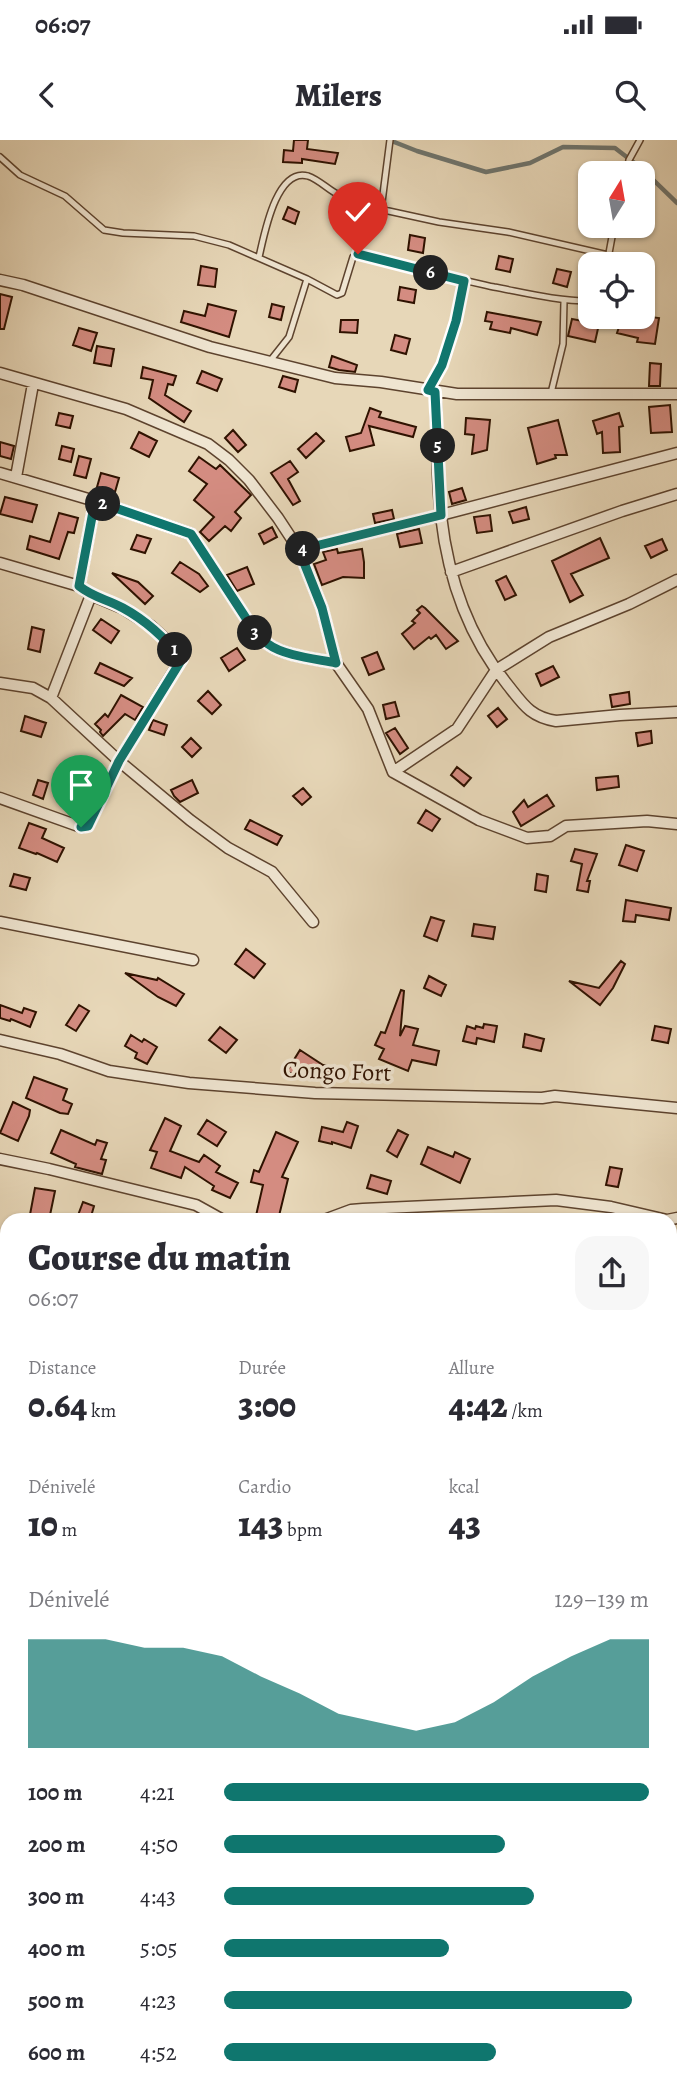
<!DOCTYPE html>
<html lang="fr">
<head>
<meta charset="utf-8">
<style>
  :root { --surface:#fff; --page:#f7f7f7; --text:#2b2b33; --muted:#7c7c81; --accent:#0f766e }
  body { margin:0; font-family:Alegreya,serif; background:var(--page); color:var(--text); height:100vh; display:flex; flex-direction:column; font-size:26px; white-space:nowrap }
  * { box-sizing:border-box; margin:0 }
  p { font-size:23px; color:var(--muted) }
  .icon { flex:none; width:38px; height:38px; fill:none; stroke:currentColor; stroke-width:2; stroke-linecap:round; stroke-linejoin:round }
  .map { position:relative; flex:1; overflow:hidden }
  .drawer { position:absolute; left:0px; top:1073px; width:677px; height:884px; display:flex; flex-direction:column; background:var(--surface); border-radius:21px 21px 0 0; box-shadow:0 2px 5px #0004 }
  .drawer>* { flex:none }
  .needle { width:46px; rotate:11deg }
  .fabs { position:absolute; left:578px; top:21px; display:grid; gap:14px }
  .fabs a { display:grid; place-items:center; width:77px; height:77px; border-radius:14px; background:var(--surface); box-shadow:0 2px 5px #0004; font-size:35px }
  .pin { position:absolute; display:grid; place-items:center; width:60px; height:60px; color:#fff; margin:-72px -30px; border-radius:50% 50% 50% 0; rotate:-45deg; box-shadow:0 0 7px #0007 }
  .pin .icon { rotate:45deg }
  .km { position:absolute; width:35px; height:35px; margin:-18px; border-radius:50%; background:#222; color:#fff; font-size:19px; line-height:35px; text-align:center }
  .round { display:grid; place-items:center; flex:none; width:74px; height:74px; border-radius:21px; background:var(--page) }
  .headline { display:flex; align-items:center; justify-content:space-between; height:119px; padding:0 28px }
  h1 { font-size:38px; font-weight:800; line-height:52px }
  .figures { display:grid; grid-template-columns:repeat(3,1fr); gap:10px; height:119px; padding:7px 28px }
  .figures div { display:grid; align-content:center }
  .figures b { font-size:35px; font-weight:800 }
  .figures small { font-size:19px; font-weight:400 }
  .figures p { font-size:19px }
  .chart { height:196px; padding:14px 28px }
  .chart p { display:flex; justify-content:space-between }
  .chart svg { width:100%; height:126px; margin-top:7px; fill:var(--accent); opacity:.7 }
  ul { padding:0 28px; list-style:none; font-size:23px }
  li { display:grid; grid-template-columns:112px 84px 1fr; align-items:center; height:52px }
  li i { height:18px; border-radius:9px; background:var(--accent) }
  .status { display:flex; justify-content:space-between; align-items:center; height:49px; padding:0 35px; background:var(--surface); direction:ltr }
  .status svg { height:19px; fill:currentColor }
  header { display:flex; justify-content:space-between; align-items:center; height:91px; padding:0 28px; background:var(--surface); font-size:32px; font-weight:800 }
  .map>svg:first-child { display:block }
</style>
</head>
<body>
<div class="status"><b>06:07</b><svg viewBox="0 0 49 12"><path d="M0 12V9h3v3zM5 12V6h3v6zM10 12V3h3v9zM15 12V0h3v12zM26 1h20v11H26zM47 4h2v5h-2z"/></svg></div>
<header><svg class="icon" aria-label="back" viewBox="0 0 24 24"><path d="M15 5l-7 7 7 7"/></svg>Milers<svg class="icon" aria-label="search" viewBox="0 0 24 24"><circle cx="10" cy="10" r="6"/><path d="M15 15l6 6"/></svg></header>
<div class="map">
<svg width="677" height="1956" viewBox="0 0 677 1956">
  <rect width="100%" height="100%" fill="#e7d7b8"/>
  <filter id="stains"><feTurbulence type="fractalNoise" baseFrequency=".00286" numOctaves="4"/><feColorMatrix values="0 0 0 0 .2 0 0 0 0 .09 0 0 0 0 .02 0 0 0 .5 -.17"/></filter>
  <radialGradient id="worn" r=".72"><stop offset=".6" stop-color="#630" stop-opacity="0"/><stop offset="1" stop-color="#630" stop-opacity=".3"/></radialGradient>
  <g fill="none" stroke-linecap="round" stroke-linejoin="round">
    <!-- stream -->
    <path stroke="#6f756e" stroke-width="4.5" d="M389 0 417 11 486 32 530 23 563 7 615 8 641 28 677 63"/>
  </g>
  <!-- building -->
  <path fill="#d48c81" stroke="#2f1200" stroke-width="2" d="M294 0H308L307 9 338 13 335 24 302 19V23L283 22 284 10 293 11Z
    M288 67 299 72 295 84 283 79Z
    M410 95 425 98 423 113 408 110Z
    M499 116 513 119 510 132 496 129Z
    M201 126 217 129 215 147 198 145Z
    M557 129 571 132 567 147 553 143Z
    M400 147 416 150 414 163 398 160Z
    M0 154 12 157 4 189H0Z
    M208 164 236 171 229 197 181 182 184 171 205 176Z
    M272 164 284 167 281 180 269 177Z
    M487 172 541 182 537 195 511 188 510 193 490 189 492 182 485 181Z
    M642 176 659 178 655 204 637 202 638 198 617 193 621 181 640 186Z
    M572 179 599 184 595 202 568 196Z
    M341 180H358L357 193 340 192Z
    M79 188 97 193 91 211 73 205Z
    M395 195 410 199 406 214 391 210Z
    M97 206 114 209 111 226 94 223Z
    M332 216 357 225 355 232 339 230 329 227Z
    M650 223 661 224 660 246H649Z
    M143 227 176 236 173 245 168 244 165 255 191 271 184 282 149 258 153 240 141 238Z
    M202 231 222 239 217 251 197 243Z
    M283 236 298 240 295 252 279 247Z
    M670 265 672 292 651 293 649 267Z
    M370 268 381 272 379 277 416 287 413 297 369 286 374 305 350 311 346 297 361 293Z
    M59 273 73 276 70 288 56 285Z
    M619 273 623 286 619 287 620 312 603 313 602 292 597 294 593 281Z
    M466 278 490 280 487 310 472 314 474 295 465 294Z
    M558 280 567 315H555L556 318 537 324 528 288Z
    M233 290 246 305 238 312 225 298Z
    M139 292 157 301 149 317 131 308Z
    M316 293 324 301 306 318 298 309Z
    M0 302 14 306 11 319 0 316Z
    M62 306 74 309 71 322 59 319Z
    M79 316 91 319 86 338 74 335Z
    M199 317 216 329 220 325 251 355 235 372 241 378 231 391 225 386 209 401 200 392 214 377 194 360 207 344 189 331Z
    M290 321 298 332 288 339 300 361 293 365 271 333Z
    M101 333 119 338 115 352 97 347Z
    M462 348 466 360 452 364 449 352Z
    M5 357 37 365 32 382 0 374Z
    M526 367 529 379 513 383 509 372Z
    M392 370 394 379 375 383 373 374Z
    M59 373 78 378 74 393 68 392 59 419 27 409 30 396 50 402Z
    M490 375 492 391 477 393 474 377Z
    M272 387 277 397 264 404 259 394Z
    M419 389 422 403 400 407 397 394Z
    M137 395 151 399 145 413 131 409Z
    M600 398 609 418 571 434 583 455 570 462 552 421Z
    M662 399 667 410 651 418 645 406Z
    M337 409 338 413 362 409 364 422V438L343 437 322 445 314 424 326 420 323 412Z
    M180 422 199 434 208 446 200 452 172 433Z
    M247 427 254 444 237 451 227 435Z
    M112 433 138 442 153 456 145 464Z
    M506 436 516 455 505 460 496 441Z
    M422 466 425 468 458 501 446 509 436 495 431 499 429 497 414 509 402 494 415 483 412 481 420 473 417 470Z
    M101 479 119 491 111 503 93 490Z
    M32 487 44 490 40 512 28 509Z
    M237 508 245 520 229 531 221 518Z
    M377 512 384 529 369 535 362 518Z
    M100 523 132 538 124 546 95 533Z
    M553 526 559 537 541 546 536 534Z
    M208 551 221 565 212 574 198 561Z
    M629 552 630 564 612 567 610 555Z
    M121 555 143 567 135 580 125 574 103 596 100 592 101 590 95 584 105 574 108 577Z
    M395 562 399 576 386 579 383 565Z
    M498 568 507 579 497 587 488 576Z
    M25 576 46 583 41 597 21 591Z
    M153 580 167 585 164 595 149 590Z
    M395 588 408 608 400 614 386 593Z
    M651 591 652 603 638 606 636 593Z
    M191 598 201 608 192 617 182 607Z
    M457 627 471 638 464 646 451 635Z
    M618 636 619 647 597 650 596 638Z
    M38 640 48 643 43 659 33 655Z
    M192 640 198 653 180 662 174 656 171 650Z
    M303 648 311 657 302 665 293 656Z
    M547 655 554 666 521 686 513 672 524 660 528 667Z
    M426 670 440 679 432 691 418 683Z
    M250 680 282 696 277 705 245 689Z
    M29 683 46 689 42 698 64 708 57 722 37 713 36 714 19 708Z
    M626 705 644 711 637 731 619 725Z
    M575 709 597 714 587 741H590L588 752 577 750 582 724 571 721Z
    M14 734 30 738 26 750 10 746Z
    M537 734 548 736 546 752 535 750Z
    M626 760 671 768 669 780 636 775 635 782 623 781Z
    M431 777 444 781 437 801 424 796Z
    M474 784 495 787 493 799 472 796Z
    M246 809 265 824 254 838 235 824Z
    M621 821 625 824 613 848 600 865 569 841 599 848Z
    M125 833 157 840 158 838 184 854 176 866 158 857Z
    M429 836 446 845 441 856 424 848Z
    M401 850 404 851 400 896 405 886 418 889 413 905 439 911 436 925 412 920 408 931 379 919 384 909 375 905 381 892 385 893Z
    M0 865 22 873 24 868 36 872 30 887 11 879 10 881 0 878Z
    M79 865 89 871 76 891 66 885Z
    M484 884 497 886 494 902 477 898 476 904 463 901 467 886 475 889 476 886 483 888Z
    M655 886 671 889 668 903 652 900Z
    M220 887 237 900 226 913 209 900Z
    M525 894 544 899 541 911 523 907Z
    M131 895 142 902 144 899 157 907 147 924 135 918 137 913 125 906Z
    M300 910 323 925 340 928 336 939 328 937 326 940 303 931 299 938 287 931Z
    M34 937 67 949 63 960 72 964 68 974 60 973 26 958Z
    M13 962 30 970 29 976 18 1001 0 993Z
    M165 978 181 986 170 1011 199 1022 204 1015 220 1026 216 1032 238 1043 230 1058 212 1050 214 1046 185 1027 181 1038 151 1028 157 1012 150 1010Z
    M207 980 226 992 217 1006 198 994Z
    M347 982 358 986 351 1008 332 1002V1004L319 1001 322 987 343 992Z
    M61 990 95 1005 97 1000 107 1003 101 1019 106 1020 102 1034 75 1027 76 1024 51 1013Z
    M398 990 408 995 397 1017 387 1011Z
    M276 992 298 1002 282 1037 288 1039 278 1080H255L263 1045 251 1042 254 1030 259 1032Z
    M428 1007 453 1017 455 1012 470 1019 460 1043 421 1024Z
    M610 1027 622 1029 618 1047 606 1045Z
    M371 1035 391 1041 387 1054 367 1048Z
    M35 1048 55 1051 49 1080H29Z
    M83 1062 94 1066 90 1080 77 1078Z"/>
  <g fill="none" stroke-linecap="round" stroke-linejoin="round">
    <!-- lane casing -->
    <g stroke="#5d432e" stroke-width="8">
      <path id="lane" d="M390 0 382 62 384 70 439 82 508 92 608 115
        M0 17 20 35 65 56 104 90 123 93 194 96 229 105 307 139 337 155 342 153 353 117 358 114C403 127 449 137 494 147 526 153 557 161 590 161
        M627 33 629 20 640 0
        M259 117C264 96 276 27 308 36 320 40 329 51 341 56 357 62 363 49 382 62
        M607 124 614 86
        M270 221 289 197 307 139
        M428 250 442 225 456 181 464 140
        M551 253 563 204 564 161"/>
    </g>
    <!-- street casing -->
    <g stroke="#5d432e" stroke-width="13">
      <path id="street" d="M0 140 23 145 210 207 335 238 381 242 457 254H677
        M0 233 126 269 208 304 229 320 249 340 278 378 299 410 322 468 336 523 368 569 393 632 479 680 527 698 550 696 566 686 647 681 677 684
        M435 252C438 293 436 335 441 376 448 437 468 496 507 544 523 564 530 577 556 581L620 575 677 572
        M0 333 95 361 191 394 255 492C260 496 264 501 268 504 284 516 317 519 336 523
        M16 337 33 244
        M299 410 441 375 677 313
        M0 423 79 446 91 455 122 468 151 486 172 505 182 518 119 621 88 686 81 687 0 658
        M451 432 622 371 677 354
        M79 446 95 361
        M0 543 33 548 51 558 119 621 190 680 228 708 272 732 313 782
        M51 558 91 455
        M393 632 457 589 496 530 549 497 629 464 677 440
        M0 782 193 820
        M0 900 60 914 109 931 189 943 315 953 542 958 555 956 677 968
        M0 1019 49 1029 196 1065 223 1080
        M324 1080 351 1070 363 1069 556 1060 611 1067 667 1080 677 1078
        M0 1168 7 1169
        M670 1197H677
        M670 1306 677 1316
        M0 1319 7 1321
        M670 1336 677 1338
        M0 1464 7 1466
        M670 1525 677 1536
        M0 1619 7 1621
        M670 1721 677 1732
        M0 1732 7 1728
        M0 1813 7 1821
        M670 1929 677 1924
        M117 1950 121 1956
        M284 1950 289 1956
        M467 1950 471 1956
        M637 1955 644 1950"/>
    </g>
    <!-- lane -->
    <use href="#lane" stroke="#efe5d1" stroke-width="5"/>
    <!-- street -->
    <use href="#street" stroke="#efe5d1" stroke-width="10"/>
  </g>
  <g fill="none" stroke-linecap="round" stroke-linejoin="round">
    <!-- route casing -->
    <g stroke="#fff" stroke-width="14">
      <path id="route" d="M81 687 88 686 119 621 182 519C165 498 147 481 123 468 107 459 94 458 79 446L95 361 191 394 255 492C260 496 264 501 268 504 284 516 317 519 336 523L322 468 299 410 441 375 435 252 428 250 442 225 456 181 464 141 358 114"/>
    </g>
    <!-- route -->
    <use href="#route" stroke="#0f766e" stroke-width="9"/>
  </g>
  <g text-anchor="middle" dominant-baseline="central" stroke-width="7" stroke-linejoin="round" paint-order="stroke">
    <!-- street labels -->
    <g font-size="24" fill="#2f1200" stroke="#efe5d1">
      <text transform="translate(337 931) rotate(2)">Congo Fort</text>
    </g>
  </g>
  <rect width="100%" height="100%" filter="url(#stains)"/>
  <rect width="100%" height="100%" fill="url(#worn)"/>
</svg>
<div class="fabs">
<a><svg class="needle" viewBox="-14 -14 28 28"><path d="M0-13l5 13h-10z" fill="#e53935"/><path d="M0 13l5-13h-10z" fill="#7c7c81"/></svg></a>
<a><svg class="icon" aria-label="locate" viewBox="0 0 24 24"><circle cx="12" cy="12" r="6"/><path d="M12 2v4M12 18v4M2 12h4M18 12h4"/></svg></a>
</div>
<div class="pin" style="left:81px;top:687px;background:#1e9e55"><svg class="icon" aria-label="arrive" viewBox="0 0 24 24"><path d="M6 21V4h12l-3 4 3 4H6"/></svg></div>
<div class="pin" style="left:358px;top:114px;background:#d93025"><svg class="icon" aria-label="check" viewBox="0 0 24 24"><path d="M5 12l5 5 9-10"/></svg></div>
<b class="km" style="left:175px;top:510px">1</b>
<b class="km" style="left:103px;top:364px">2</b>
<b class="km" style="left:255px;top:493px">3</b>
<b class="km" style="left:303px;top:409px">4</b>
<b class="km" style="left:438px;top:306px">5</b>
<b class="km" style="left:431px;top:133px">6</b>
<section class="drawer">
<div class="headline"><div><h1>Course du matin</h1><p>06:07</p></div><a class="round"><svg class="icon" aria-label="share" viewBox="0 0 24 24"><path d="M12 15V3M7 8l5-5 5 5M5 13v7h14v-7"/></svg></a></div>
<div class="figures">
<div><p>Distance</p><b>0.64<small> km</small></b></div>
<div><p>Durée</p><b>3:00</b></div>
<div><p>Allure</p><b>4:42<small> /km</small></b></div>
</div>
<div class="figures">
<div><p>Dénivelé</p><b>10<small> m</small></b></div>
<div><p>Cardio</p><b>143<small> bpm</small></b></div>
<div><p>kcal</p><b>43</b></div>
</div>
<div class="chart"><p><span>Dénivelé</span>129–139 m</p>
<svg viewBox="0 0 160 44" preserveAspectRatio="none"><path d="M0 44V6L10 6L20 6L30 9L40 9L50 12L60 19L70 25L80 32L90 35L100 38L110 35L120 28L130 19L140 12L150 6L160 6V44z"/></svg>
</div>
<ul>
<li><b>100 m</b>4:21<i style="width:100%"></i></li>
<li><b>200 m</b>4:50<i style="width:66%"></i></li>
<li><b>300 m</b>4:43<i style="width:73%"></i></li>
<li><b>400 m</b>5:05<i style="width:53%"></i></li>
<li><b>500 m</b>4:23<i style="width:96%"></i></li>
<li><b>600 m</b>4:52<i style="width:64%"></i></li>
</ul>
</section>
</div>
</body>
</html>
